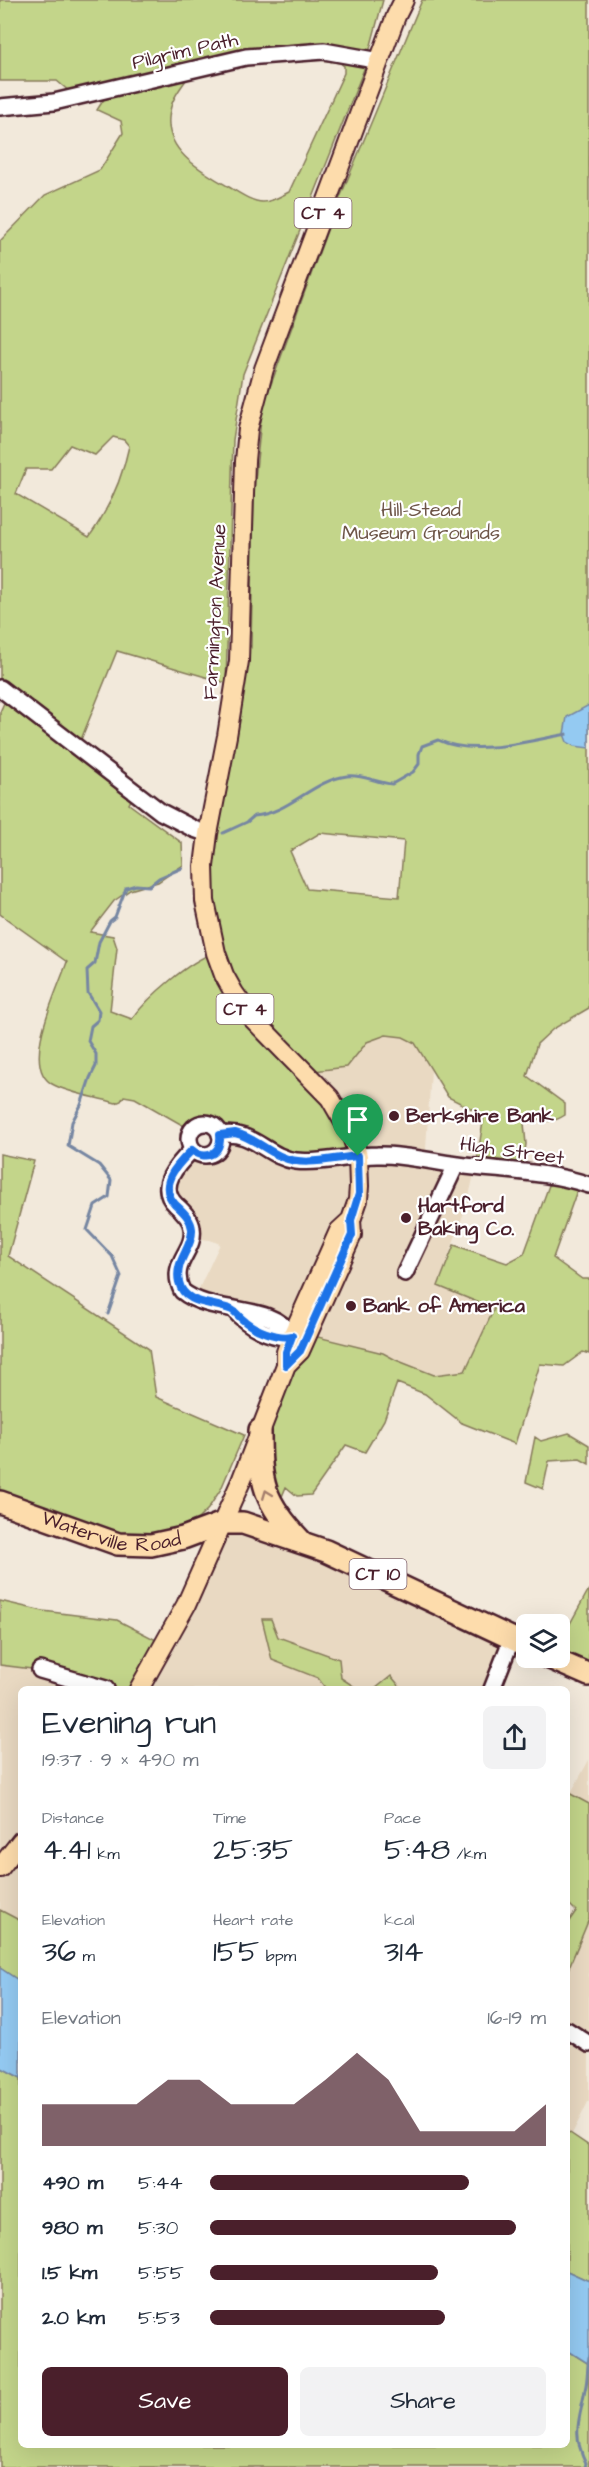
<!DOCTYPE html>
<html lang="en">
<head>
<meta charset="utf-8">
<style>
  :root { --surface:#fff; --page:#f2f2f3; --text:#1f2937; --muted:#747a83; --accent:#4a1f2b }
  body { margin:0; font-family:"Architects Daughter",sans-serif; background:var(--page); color:var(--text); height:100vh; display:flex; flex-direction:column; font-size:22px; white-space:nowrap }
  * { box-sizing:border-box; margin:0 }
  p { font-size:20px; color:var(--muted) }
  .icon { flex:none; width:33px; height:33px; fill:none; stroke:currentColor; stroke-width:2; stroke-linecap:round; stroke-linejoin:round }
  .map { position:relative; flex:1; overflow:hidden }
  .sheet { position:absolute; left:18px; top:1686px; width:552px; height:762px; display:flex; flex-direction:column; background:var(--surface); border-radius:9px; box-shadow:0 6px 24px #0002 }
  .sheet>* { flex:none }
  .buttons { position:absolute; left:516px; top:1614px; display:grid; gap:12px }
  .buttons a { display:grid; place-items:center; width:54px; height:54px; border-radius:9px; background:var(--surface); box-shadow:0 6px 24px #0002; font-size:30px }
  .pin { position:absolute; display:grid; place-items:center; width:51px; height:51px; color:#fff; margin:-62px -26px; border-radius:50% 50% 50% 0; rotate:-45deg; box-shadow:0 0 6px #0007 }
  .pin .icon { rotate:45deg }
  .round { display:grid; place-items:center; flex:none; width:63px; height:63px; border-radius:9px; background:var(--page) }
  .headline { display:flex; align-items:center; justify-content:space-between; height:102px; padding:0 24px }
  h1 { font-size:33px; font-weight:600; line-height:45px }
  .stats { display:grid; grid-template-columns:repeat(3,1fr); gap:9px; height:102px; padding:6px 24px }
  .stats div { display:grid; align-content:center }
  .stats b { font-size:30px; font-weight:600 }
  .stats small { font-size:16px; font-weight:400 }
  .stats p { font-size:16px }
  .chart { height:168px; padding:12px 24px }
  .chart p { display:flex; justify-content:space-between }
  .chart svg { width:100%; height:108px; margin-top:6px; fill:var(--accent); opacity:.7 }
  .button { display:flex; gap:12px; margin-top:auto; padding:12px 24px }
  .button a { flex:1; height:69px; border-radius:9px; background:var(--accent); color:#fff; font-size:24px; font-weight:600; line-height:69px; text-align:center }
  .button a+a { background:var(--page); color:var(--text) }
  ul { padding:0 24px; list-style:none; font-size:20px }
  li { display:grid; grid-template-columns:96px 72px 1fr; align-items:center; height:45px }
  li i { height:15px; border-radius:8px; background:var(--accent) }
  .map>svg:first-child { display:block }
</style>
</head>
<body>
<div class="map">
<svg width="589" height="2467" viewBox="0 0 589 2467">
  <rect width="100%" height="100%" fill="#f2e9db"/>
  <filter id="ink" filterUnits="userSpaceOnUse"><feTurbulence type="fractalNoise" baseFrequency=".0167" numOctaves="2"/><feDisplacementMap in="SourceGraphic" scale="12" xChannelSelector="R" yChannelSelector="G"/><feConvolveMatrix kernelMatrix="1 2 1 2 8 2 1 2 1" color-interpolation-filters="sRGB"/></filter>
  <g filter="url(#ink)">
    <!-- built -->
    <path fill="#e9d9c2" d="M386 1035 403 1037 415 1043 431 1071 426 1148 429 1161 474 1174 468 1201 438 1286 495 1309 465 1372 434 1375 396 1360 383 1353 314 1336H292L194 1299 220 1244 210 1240 191 1238 169 1178 196 1153 207 1156 217 1151 221 1140 304 1072 347 1067 367 1042Z
      M233 1521 512 1638 492 1689H402L390 1676 375 1689H358L341 1678 339 1659 278 1637 271 1619 262 1620 272 1660 318 1678 326 1689H139Z
      M0 1665 40 1670 106 1689H21V1921L0 1910Z
      M589 1760V2100L572 2134 567 2131V1972L588 1921 567 1902V1800Z"/>
    <!-- green -->
    <path fill="#c3d58a" stroke="#867a5a" stroke-width="1.5" fill-rule="evenodd" d="M0 0H383L366 64 243 374 233 440 226 683 117 651 78 747 135 792 129 804 182 843 183 865 158 882 130 890 114 901 90 932 113 936 117 948 110 1011 132 1019C149 996 189 961 216 952L205 901 240 634 251 647 254 491 262 409 332 217 422 0H589V1008L553 1029 537 1044 527 1076 565 1104V1115C553 1123 545 1122 532 1117L524 1123 526 1144 524 1159 531 1175 476 1167 484 1115 448 1097 415 1043 403 1037 386 1035 367 1042 347 1067 305 1072 358 1156 308 1162 218 1130C210 1121 200 1121 191 1130L135 1098 124 1096 121 1101 116 1103C96 1097 72 1094 54 1085 18 1068 58 989 67 962L0 914V712L8 694 0 688V241L45 195 100 170 123 133 121 121 97 110 110 90 76 97 57 81H0ZM283 54 340 63 344 66V73L289 192C281 196 272 202 263 202 252 202 239 193 229 187 204 172 166 153 169 118 170 98 183 85 194 69ZM113 437 124 440 129 446C122 480 109 509 89 537L16 494 26 469H51L70 445 95 455ZM320 833 404 841 399 897 307 889 290 851Z
      M0 1154 34 1161 8 1256 149 1349 156 1397 244 1435 221 1489 208 1509 198 1519 164 1533 134 1539 0 1496Z
      M552 1177 580 1182 553 1258 582 1279H589V1354L583 1352 564 1366 540 1364 515 1444 462 1423 425 1394 397 1383 384 1420 365 1452 346 1445 311 1495 297 1496 286 1487 278 1506 274 1509 268 1408 314 1336 383 1353 396 1360 434 1375 465 1371 494 1309 438 1286 454 1245 507 1263 524 1254Z
      M569 1433 589 1445V1464L580 1459 549 1461 543 1489 526 1482 535 1437 541 1441Z
      M589 1589V1675L560 1658V1642Z
      M0 1601 43 1611 117 1620 164 1644 139 1689H106L40 1670 0 1665Z
      M262 1619H271L278 1637 339 1659 341 1678 358 1689H326L318 1678 272 1660Z
      M391 1676 402 1689H375Z
      M567 1792 589 1804V1919L567 1972V1924L576 1911 567 1902Z
      M0 1910 21 1921V1982L0 1968Z
      M0 2067 21 2078V2445H567V2350L589 2364V2467H0Z
      M567 2131 589 2146V2281L567 2271Z"/>
    <!-- water -->
    <path fill="#94caf2" stroke="#7686a2" stroke-width="1.5" d="M589 705V748L574 746 567 742 564 734 567 717Z
      M0 1968 21 1982V2078L0 2067Z
      M567 2271 589 2281V2364L567 2350Z"/>
    <g fill="none" stroke-linecap="round" stroke-linejoin="round">
      <!-- stream -->
      <path stroke="#7686a2" stroke-width="3" d="M223 833 247 822 254 816C288 814 313 780 347 776 362 774 377 783 392 784L413 772 419 764V754L422 746 438 740C474 757 529 741 567 734
        M108 1314 121 1276 112 1256 87 1230 95 1206 109 1197 111 1180 99 1165 68 1146 72 1122 81 1105 90 1078 96 1066V1054L88 1041 91 1026 98 1020 99 1011 88 993 87 970 95 963 99 942 110 921 115 917 126 888 136 885 149 886 159 878 182 868
        M585 2467 586 2463C571 2433 580 2419 585 2390 588 2379 587 2368 589 2357"/>
      <!-- minor casing -->
      <g stroke="#4a1f2b" stroke-width="20">
        <path id="minor" d="M0 107 54 102 246 57 324 51 380 61
          M0 688 161 812 194 829 208 834
          M189 1139a16 16 0 1 1 32 0a16 16 0 1 1-32 0Z
          M220 1135C253 1129 266 1157 296 1161 322 1164 350 1155 377 1155 404 1154 432 1162 458 1165 501 1171 548 1171 589 1185
          M192 1150C178 1164 156 1186 176 1205 183 1211 191 1219 192 1228 196 1252 168 1262 182 1291 212 1316 273 1302 292 1336 272 1340 247 1325 234 1310
          M405 1273 456 1165
          M40 1670 106 1689
          M492 1689 512 1638
          M567 2030 589 2044"/>
      </g>
      <!-- major casing -->
      <g stroke="#4a1f2b" stroke-width="22">
        <path id="major" d="M286 1365 300 1351 352 1235 351 1220 358 1200 359 1186 358 1156 352 1136 330 1098 251 1017 234 993 224 975 216 953 205 901 204 866 208 834 227 736 239 661 245 461 248 429 264 369 396 16 404 0
          M139 1689 186 1605 241 1481 286 1365V1352L292 1336 339 1231 351 1220
          M0 1868 21 1841"/>
      </g>
      <!-- highway casing -->
      <g stroke="#4a1f2b" stroke-width="26">
        <g id="highway">
          <path d="M260 1430C260 1484 263 1501 301 1541"/>
          <path id="s1" d="M0 1502 118 1544 151 1545 183 1538 223 1523H243L326 1551 526 1645"/>
          <path d="M550 1658 589 1675"/>
        </g>
      </g>
      <!-- minor -->
      <use href="#minor" stroke="#fff" stroke-width="15"/>
      <!-- major -->
      <use href="#major" stroke="#fddcac" stroke-width="18"/>
      <!-- highway -->
      <use href="#highway" stroke="#fddcac" stroke-width="21"/>
    </g>
    <!-- one-way arrows -->
    <defs><path id="oneway-chevron" d="M-2-3.5L2.5 0L-2 3.5" fill="none" stroke-width="1.6" stroke-linecap="round" stroke-linejoin="round" transform="scale(1.5)"/></defs>
    <use stroke="#a47e6c" href="#oneway-chevron" transform="translate(267 1494) rotate(-111)"/>
  </g>
  <g fill="none" stroke-linecap="round" stroke-linejoin="round" filter="url(#ink)">
    <!-- route casing -->
    <g stroke="#fff" stroke-width="12">
      <path id="route" d="M235 1133C253 1137 265 1150 282 1157 305 1167 333 1158 358 1156L359 1194 351 1220 352 1235 300 1351 286 1365V1352L292 1336C277 1339 254 1330 242 1319 238 1316 236 1312 232 1310 215 1302 184 1306 179 1282 174 1261 193 1248 192 1229 191 1218 182 1211 175 1204 156 1184 179 1163 192 1150 206 1162 222 1153 220 1135Z"/>
    </g>
    <!-- route -->
    <use href="#route" stroke="#1a73e8" stroke-width="8"/>
  </g>
  <!-- markers -->
  <g fill="#4a1f2b" stroke="#fff" stroke-width="2">
    <circle cx="394" cy="1116" r="6"/>
    <circle cx="406" cy="1218" r="6"/>
    <circle cx="351" cy="1306" r="6"/>
  </g>
  <g text-anchor="middle" dominant-baseline="central" stroke-width="4.5" stroke-linejoin="round" paint-order="stroke">
    <!-- shield labels -->
    <g fill="#fff" stroke="#80626b" stroke-width="1.5">
      <rect x="294.5" y="198" width="57" height="30" rx="4.5"/>
      <rect x="216.5" y="994" width="57" height="30" rx="4.5"/>
      <rect x="349.5" y="1559" width="57" height="30" rx="4.5"/>
    </g>
    <g font-size="18" font-weight="bold" fill="#4a1f2b">
      <text x="323" y="213">CT 4</text>
      <text x="245" y="1009">CT 4</text>
      <text x="378" y="1574">CT 10</text>
    </g>
    <!-- street labels -->
    <g font-size="20" fill="#4a1f2b" stroke="#fff">
      <text transform="translate(185 51) rotate(-13)">Pilgrim Path</text>
      <text transform="translate(215 612) rotate(-87)">Farmington Avenue</text>
      <text transform="translate(512 1151) rotate(8)">High Street</text>
      <text stroke="none"><textPath href="#s1" startOffset="117">Waterville Road</textPath></text>
    </g>
    <!-- park labels -->
    <g font-size="20" fill="#6e5648" stroke="#fff">
      <text x="421" y="510">Hill-Stead<tspan x="421" dy="23">Museum Grounds</tspan></text>
    </g>
    <!-- poi labels -->
    <g font-size="20" font-weight="bold" fill="#4a1f2b" stroke="#fff" text-anchor="start">
      <text x="406" y="1116">Berkshire Bank</text>
      <text x="418" y="1206">Hartford<tspan x="418" dy="23">Baking Co.</tspan></text>
      <text x="363" y="1306">Bank of America</text>
    </g>
  </g>
</svg>
<div class="buttons">
<a><svg class="icon" aria-label="layers" viewBox="0 0 24 24"><path d="M12 4l9 5-9 5-9-5zM3 14l9 5 9-5"/></svg></a>
</div>
<div class="pin" style="left:358px;top:1156px;background:#1e9e55"><svg class="icon" aria-label="arrive" viewBox="0 0 24 24"><path d="M6 21V4h12l-3 4 3 4H6"/></svg></div>
<section class="sheet">
<div class="headline"><div><h1>Evening run</h1><p>19:37 · 9 × 490 m</p></div><a class="round"><svg class="icon" aria-label="share" viewBox="0 0 24 24"><path d="M12 15V3M7 8l5-5 5 5M5 13v7h14v-7"/></svg></a></div>
<div class="stats">
<div><p>Distance</p><b>4.41<small> km</small></b></div>
<div><p>Time</p><b>25:35</b></div>
<div><p>Pace</p><b>5:48<small> /km</small></b></div>
</div>
<div class="stats">
<div><p>Elevation</p><b>36<small> m</small></b></div>
<div><p>Heart rate</p><b>155<small> bpm</small></b></div>
<div><p>kcal</p><b>314</b></div>
</div>
<div class="chart"><p><span>Elevation</span>16–19 m</p>
<svg viewBox="0 0 160 44" preserveAspectRatio="none"><path d="M0 44V27L10 27L20 27L30 27L40 17L50 17L60 27L70 27L80 27L90 17L100 6L110 17L120 38L130 38L140 38L150 38L160 27V44z"/></svg>
</div>
<ul>
<li><b>490 m</b>5:44<i style="width:77%"></i></li>
<li><b>980 m</b>5:30<i style="width:91%"></i></li>
<li><b>1.5 km</b>5:55<i style="width:68%"></i></li>
<li><b>2.0 km</b>5:53<i style="width:70%"></i></li>
</ul>
<div class="button"><a>Save</a><a>Share</a></div>
</section>
</div>
</body>
</html>
